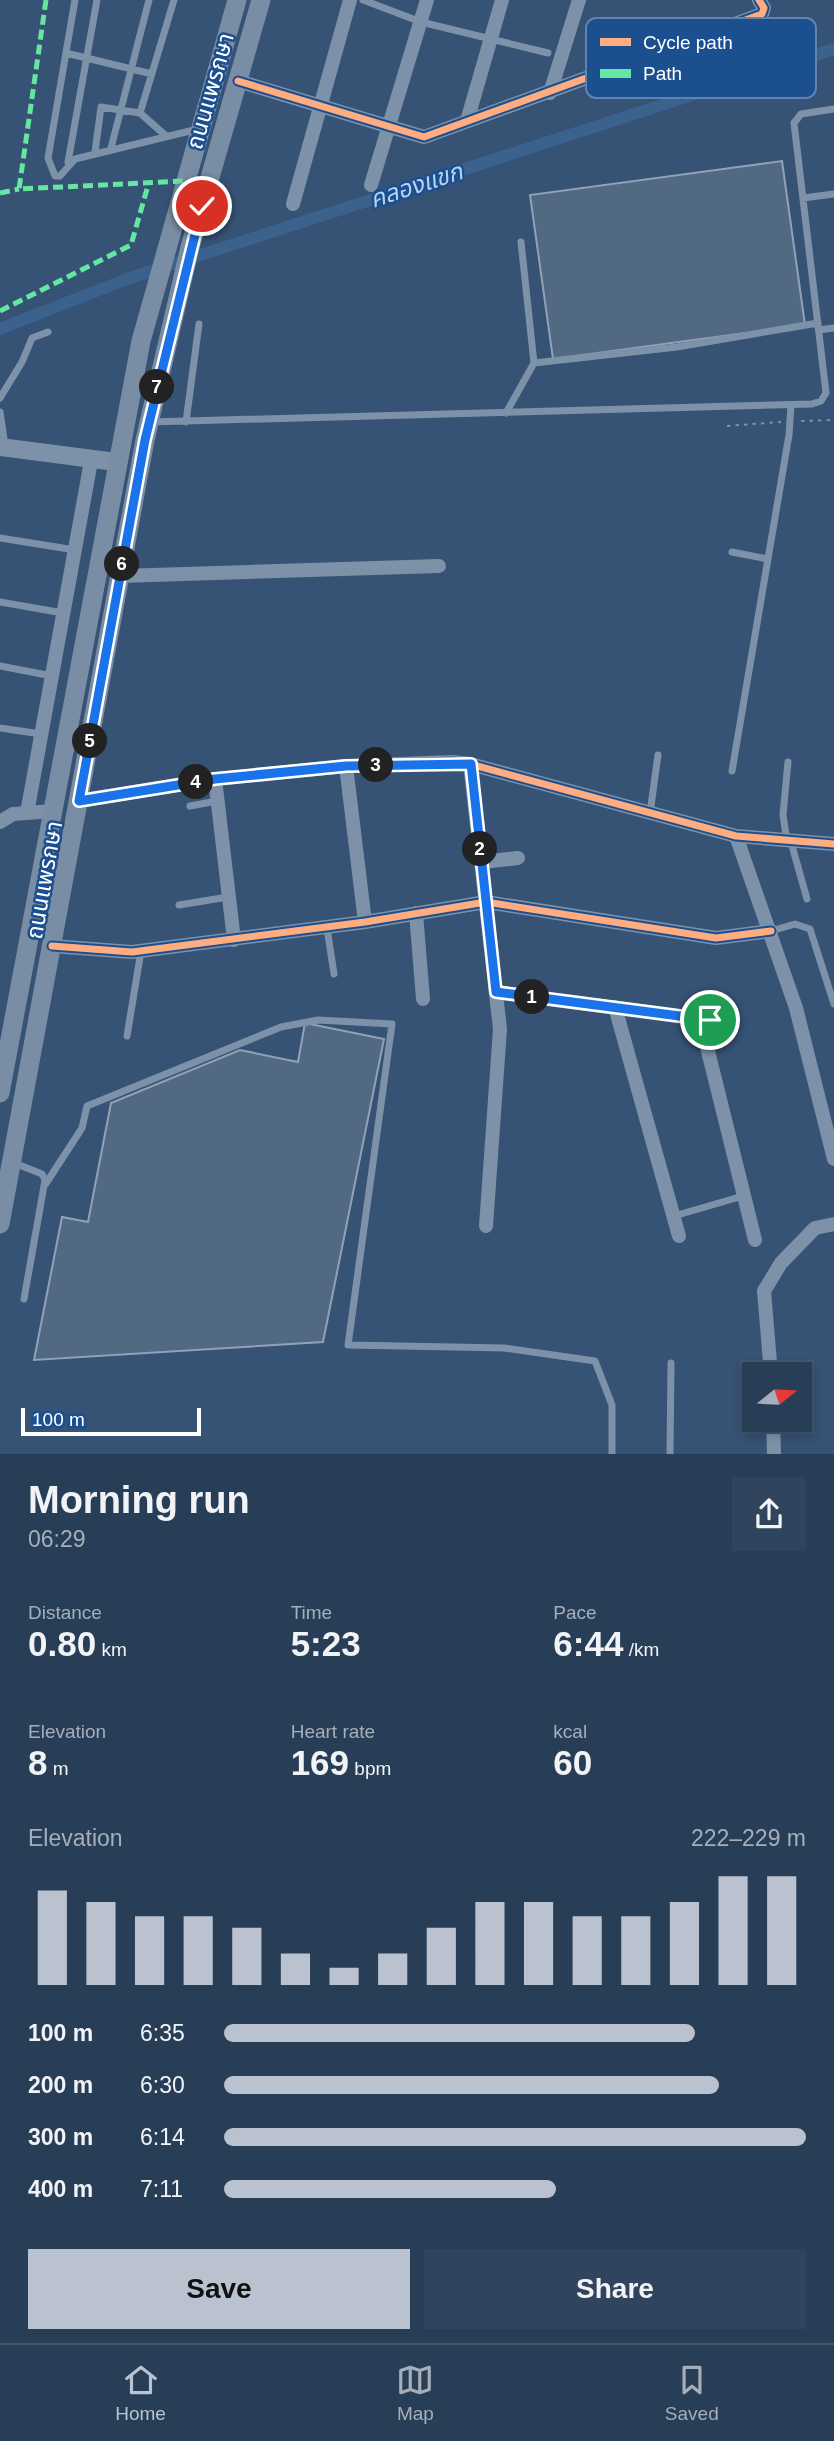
<!DOCTYPE html>
<html lang="en">
<head>
<meta charset="utf-8">
<style>
  :root { --surface:#283e57; --page:#30455d; --text:#f1f3f6; --muted:#a5aeba; --line:#44576d; --accent:#b9c2ce }
  body { margin:0; font-family:Helvetica,"Noto Sans Thai",sans-serif; background:var(--page); color:var(--text); height:100vh; display:flex; flex-direction:column; font-size:26px; white-space:nowrap }
  * { box-sizing:border-box; margin:0 }
  p { font-size:23px; color:var(--muted) }
  .icon { flex:none; width:38px; height:38px; fill:none; stroke:currentColor; stroke-width:2; stroke-linecap:round; stroke-linejoin:round }
  .map { position:relative; height:1454px; overflow:hidden }
  .details { display:flex; flex-direction:column; background:var(--surface); flex:1 }
  .details>* { flex:none }
  .needle { width:46px; rotate:72deg }
  .tools { position:absolute; left:742px; top:1362px; display:grid; gap:14px }
  .tools a { display:grid; place-items:center; width:70px; height:70px; border-radius:0px; background:var(--surface); box-shadow:0 4px 10px #0003,0 0 0 2px var(--line); font-size:35px }
  .scale { position:absolute; left:21px; bottom:18px; width:180px; box-sizing:border-box; padding-left:7px; border:4px solid #fff; border-top:0; font-size:19px; line-height:24px; white-space:nowrap; color:#fff; -webkit-text-stroke:5px #1b4f8f; paint-order:stroke }
  .pin { position:absolute; display:grid; place-items:center; width:60px; height:60px; color:#fff; margin:-30px; border:4px solid #fff; border-radius:50%; box-shadow:0 2px 7px #0007 }
  .km { position:absolute; width:35px; height:35px; margin:-18px; border-radius:50%; background:#222; color:#fff; font-size:19px; line-height:35px; text-align:center }
  .round { display:grid; place-items:center; flex:none; width:74px; height:74px; border-radius:0px; background:var(--page) }
  .overview { display:flex; align-items:center; justify-content:space-between; height:119px; padding:0 28px }
  h1 { font-size:38px; font-weight:600; line-height:52px }
  .stats { display:grid; grid-template-columns:repeat(3,1fr); gap:10px; height:119px; padding:7px 28px }
  .stats div { display:grid; align-content:center }
  .stats b { font-size:35px; font-weight:600 }
  .stats small { font-size:19px; font-weight:400 }
  .stats p { font-size:19px }
  .chart { height:196px; padding:14px 28px }
  .chart p { display:flex; justify-content:space-between }
  .chart svg { width:100%; height:126px; margin-top:7px; stroke:var(--accent); stroke-width:6 }
  .action { display:flex; gap:14px; margin-top:auto; padding:14px 28px }
  .action a { flex:1; height:80px; border-radius:0px; background:var(--accent); color:#111; font-size:28px; font-weight:600; line-height:80px; text-align:center }
  .action a+a { background:var(--page); color:var(--text) }
  ul { padding:0 28px; list-style:none; font-size:23px }
  li { display:grid; grid-template-columns:112px 84px 1fr; align-items:center; height:52px }
  li i { height:18px; border-radius:9px; background:var(--accent) }
  .tabs { display:flex; justify-content:space-around; align-items:center; height:98px; border-top:2px solid var(--line); background:var(--surface); font-size:19px; color:var(--muted) }
  .tabs a { display:grid; justify-items:center; gap:4px }
  .tabs .selected { color:var(--accent) }
  .map>svg:first-child { display:block }
</style>
</head>
<body>
<div class="map">
<svg width="834" height="1454" viewBox="0 0 834 1454">
  <rect width="100%" height="100%" fill="#365274"/>
  <g fill="none" stroke-linecap="round" stroke-linejoin="round">
    <!-- canal -->
    <path stroke="#3b618d" stroke-width="12" d="M0 329 127 279 834 49"/>
  </g>
  <!-- building -->
  <path fill="#526984" stroke="#92a2b6" stroke-width="2" d="M782 161 805 325 553 359 530 195Z
    M305 1023 384 1039 323 1342 34 1360 62 1217 88 1222 111 1103 240 1050 298 1062Z"/>
  <g fill="none" stroke-linecap="round" stroke-linejoin="round">
    <!-- path -->
    <path stroke="#7d92a8" stroke-width="2" stroke-dasharray="3.5 5" stroke-linecap="butt" d="M801 421 834 420
      M727 426 781 422"/>
    <!-- service -->
    <path stroke="#7d92a8" stroke-width="7" d="M75 0 48 158 55 176H60L75 159 198 129
      M363 0 421 22 548 53
      M66 53 152 74
      M140 113 174 0
      M111 148 149 0
      M95 152 101 107 140 113 165 135
      M68 162 97 0
      M803 198 834 194
      M819 330 834 328
      M534 363 677 347 818 323
      M0 398 22 362 32 338 48 332
      M0 412 5 446
      M506 413 534 363 521 242
      M149 422 812 404 821 401 826 393 794 123 801 114 834 109
      M186 422 199 324
      M0 538 75 550
      M732 552 768 559
      M0 602 63 613
      M0 666 52 676
      M0 728 41 734
      M732 771 789 435 791 405
      M190 806 217 801
      M650 813 658 755
      M787 842 783 815 788 762
      M791 842 807 899
      M179 905 228 897
      M327 928 334 974
      M771 931 795 924 810 929 834 1004
      M127 1036 141 951
      M12 1162 42 1174 45 1180 24 1299
      M45 1185 82 1128 87 1106 281 1027 318 1020 392 1024 348 1345 504 1348 595 1361 612 1405V1454
      M674 1216 743 1196
      M670 1454 671 1363"/>
    <!-- minor -->
    <path stroke="#7d92a8" stroke-width="14" d="M238 81 424 137 762 14 764 8 759 0
      M550 93 579 0
      M467 121 502 0
      M371 185 427 0
      M293 204 350 0
      M120 576 439 566
      M470 764 500 1029 486 1226
      M346 766 365 922
      M215 779 234 940
      M79 801 215 779 346 766 453 762 470 764 736 836 834 844
      M27 813 91 461
      M0 822 13 814 53 811
      M736 836 796 1008 834 1159
      M482 862 518 858
      M416 913 423 999
      M52 946 132 952 365 922 486 902 716 938 771 931
      M496 992 700 1019 755 1240
      M615 1007 679 1236
      M700 1019 731 1014
      M771 1374 764 1291 781 1263 815 1228 834 1224
      M773 1419 774 1454"/>
    <!-- tertiary -->
    <path stroke="#7d92a8" stroke-width="18" d="M0 447 116 462"/>
    <!-- secondary -->
    <path stroke="#798da4" stroke-width="19" d="M0 1093 141 341 237 0
      M0 1224 145 440 190 247 261 0"/>
    <!-- quiet -->
    <path stroke="#66e7a1" stroke-width="5" stroke-dasharray="10 5" stroke-linecap="butt" d="M46 0 19 189 185 181
      M0 193 19 189
      M0 311 131 245 149 182"/>
    <!-- cycleway casing -->
    <g stroke="#1b4f8f" stroke-width="11">
      <path id="cycleway" d="M238 81 424 137 762 14 764 8 759 0
        M79 801 215 779 346 766 453 762 470 764 736 836 834 844
        M52 946 132 952 365 922 486 902 716 938 771 931"/>
    </g>
    <!-- cycleway -->
    <use href="#cycleway" stroke="#ffac80" stroke-width="7"/>
  </g>
  <g fill="none" stroke-linecap="round" stroke-linejoin="round">
    <!-- route casing -->
    <g stroke="#fff" stroke-width="14">
      <path id="route" d="M202 206 145 440 79 801 215 779 346 766 471 764 496 992 710 1020"/>
    </g>
    <!-- route -->
    <use href="#route" stroke="#1a73e8" stroke-width="9"/>
  </g>
  <g text-anchor="middle" dominant-baseline="central" stroke-width="5" stroke-linejoin="round" paint-order="stroke">
    <!-- street labels -->
    <g font-size="23" fill="#fff" stroke="#1b4f8f">
      <text transform="translate(210 91) rotate(-74)">ถนนแพรกษา</text>
      <text transform="translate(44 880) rotate(-80)">ถนนแพรกษา</text>
    </g>
    <!-- water labels -->
    <g font-size="24" font-style="italic" fill="#b5d3f5" stroke="#1b4f8f">
      <text transform="translate(416 185) rotate(-18)">คลองแขก</text>
    </g>
  </g>
  <!-- legend -->
  <rect x="586" y="18" width="230" height="80" rx="10" fill="#1b4f8f" stroke="#5f84b1" stroke-width="2"/>
  <rect x="600" y="38" width="31" height="8" fill="#ffac80"/>
  <rect x="600" y="69" width="31" height="9" fill="#66e7a1"/>
  <g font-size="19" fill="#fff">
    <text x="643" y="49">Cycle path</text>
    <text x="643" y="80">Path</text>
  </g>
</svg>
<div class="tools">
<a><svg class="needle" viewBox="-14 -14 28 28"><path d="M0-13l5 13h-10z" fill="#e53935"/><path d="M0 13l5-13h-10z" fill="#a5aeba"/></svg></a>
</div>
<div class="scale">100 m</div>
<div class="pin" style="left:710px;top:1020px;background:#1e9e55"><svg class="icon" aria-label="arrive" viewBox="0 0 24 24"><path d="M6 21V4h12l-3 4 3 4H6"/></svg></div>
<div class="pin" style="left:202px;top:206px;background:#d93025"><svg class="icon" aria-label="check" viewBox="0 0 24 24"><path d="M5 12l5 5 9-10"/></svg></div>
<b class="km" style="left:532px;top:997px">1</b>
<b class="km" style="left:480px;top:849px">2</b>
<b class="km" style="left:376px;top:765px">3</b>
<b class="km" style="left:196px;top:782px">4</b>
<b class="km" style="left:90px;top:741px">5</b>
<b class="km" style="left:122px;top:564px">6</b>
<b class="km" style="left:157px;top:387px">7</b>
</div>
<section class="details">
<div class="overview"><div><h1>Morning run</h1><p>06:29</p></div><a class="round"><svg class="icon" aria-label="share" viewBox="0 0 24 24"><path d="M12 15V3M7 8l5-5 5 5M5 13v7h14v-7"/></svg></a></div>
<div class="stats">
<div><p>Distance</p><b>0.80<small> km</small></b></div>
<div><p>Time</p><b>5:23</b></div>
<div><p>Pace</p><b>6:44<small> /km</small></b></div>
</div>
<div class="stats">
<div><p>Elevation</p><b>8<small> m</small></b></div>
<div><p>Heart rate</p><b>169<small> bpm</small></b></div>
<div><p>kcal</p><b>60</b></div>
</div>
<div class="chart"><p><span>Elevation</span>222–229 m</p>
<svg viewBox="0 0 160 44" preserveAspectRatio="none"><path d="M5 44V11M15 44V15M25 44V20M35 44V20M45 44V24M55 44V33M65 44V38M75 44V33M85 44V24M95 44V15M105 44V15M115 44V20M125 44V20M135 44V15M145 44V6M155 44V6"/></svg>
</div>
<ul>
<li><b>100 m</b>6:35<i style="width:81%"></i></li>
<li><b>200 m</b>6:30<i style="width:85%"></i></li>
<li><b>300 m</b>6:14<i style="width:100%"></i></li>
<li><b>400 m</b>7:11<i style="width:57%"></i></li>
</ul>
<div class="action"><a>Save</a><a>Share</a></div>
</section>
<nav class="tabs">
<a class="selected"><svg class="icon" aria-label="home" viewBox="0 0 24 24"><path d="M3 11l9-7 9 7M6 9v11h12V9"/></svg>Home</a>
<a><svg class="icon" aria-label="map" viewBox="0 0 24 24"><path d="M3 6l6-2 6 2 6-2v14l-6 2-6-2-6 2zM9 4v14M15 6v14"/></svg>Map</a>
<a><svg class="icon" aria-label="saved" viewBox="0 0 24 24"><path d="M7 4h10v16l-5-4-5 4z"/></svg>Saved</a>
</nav>
</body>
</html>
